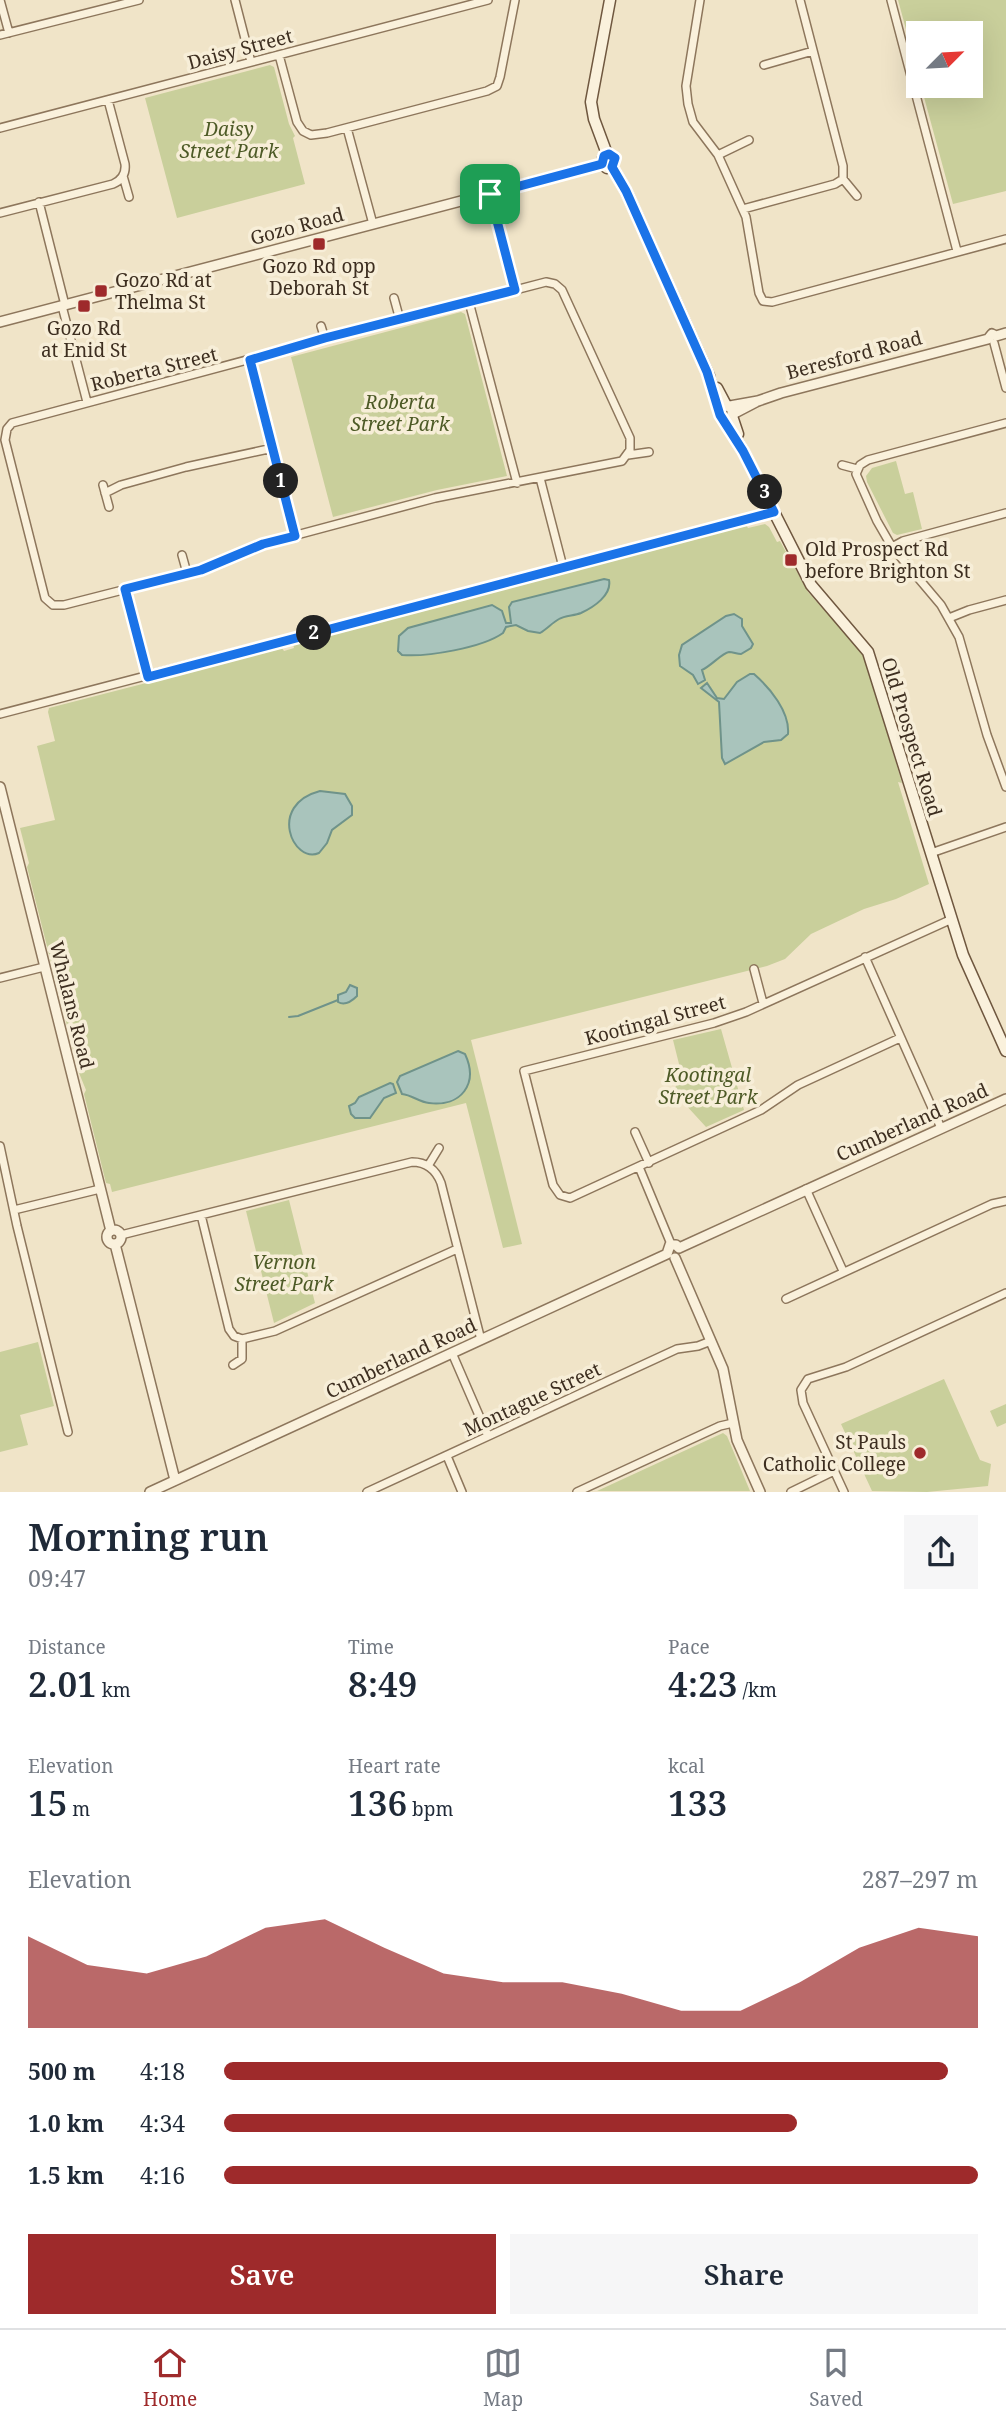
<!DOCTYPE html>
<html lang="en">
<head>
<meta charset="utf-8">
<style>
  :root { --surface:#fff; --page:#f6f6f7; --text:#1f2937; --muted:#747a83; --line:#e0e1e3; --accent:#9e2a2b }
  body { margin:0; font-family:"Noto Serif",serif; background:var(--page); color:var(--text); height:100vh; display:flex; flex-direction:column; font-size:26px; white-space:nowrap }
  * { box-sizing:border-box; margin:0 }
  p { font-size:23px; color:var(--muted) }
  .icon { flex:none; width:38px; height:38px; fill:none; stroke:currentColor; stroke-width:2; stroke-linecap:round; stroke-linejoin:round }
  .map { position:relative; height:1492px; overflow:hidden }
  .sheet { display:flex; flex-direction:column; background:var(--surface); flex:1 }
  .sheet>* { flex:none }
  .needle { width:46px; rotate:66deg }
  .controls { position:absolute; left:906px; top:21px; display:grid; gap:14px }
  .controls a { display:grid; place-items:center; width:77px; height:77px; border-radius:0px; background:var(--surface); box-shadow:0 7px 28px #0002; font-size:35px }
  .pin { position:absolute; display:grid; place-items:center; width:60px; height:60px; color:#fff; margin:-30px; border-radius:14px; box-shadow:0 4px 10px #0006 }
  .km { position:absolute; width:35px; height:35px; margin:-18px; border-radius:50%; background:#222; color:#fff; font-size:19px; line-height:35px; text-align:center }
  .round { display:grid; place-items:center; flex:none; width:74px; height:74px; border-radius:0px; background:var(--page) }
  .headline { display:flex; align-items:center; justify-content:space-between; height:119px; padding:0 28px }
  h1 { font-size:38px; font-weight:600; line-height:52px }
  .metrics { display:grid; grid-template-columns:repeat(3,1fr); gap:10px; height:119px; padding:7px 28px }
  .metrics div { display:grid; align-content:center }
  .metrics b { font-size:35px; font-weight:600 }
  .metrics small { font-size:19px; font-weight:400 }
  .metrics p { font-size:19px }
  .chart { height:196px; padding:14px 28px }
  .chart p { display:flex; justify-content:space-between }
  .chart svg { width:100%; height:126px; margin-top:7px; fill:var(--accent); opacity:.7 }
  .action { display:flex; gap:14px; margin-top:auto; padding:14px 28px }
  .action a { flex:1; height:80px; border-radius:0px; background:var(--accent); color:#fff; font-size:28px; font-weight:600; line-height:80px; text-align:center }
  .action a+a { background:var(--page); color:var(--text) }
  ul { padding:0 28px; list-style:none; font-size:23px }
  li { display:grid; grid-template-columns:112px 84px 1fr; align-items:center; height:52px }
  li i { height:18px; border-radius:9px; background:var(--accent) }
  .dock { display:flex; justify-content:space-around; align-items:center; height:98px; border-top:2px solid var(--line); background:var(--surface); font-size:19px; color:var(--muted) }
  .dock a { display:grid; justify-items:center; gap:4px }
  .dock .active { color:var(--accent) }
  .map>svg:first-child { display:block }
</style>
</head>
<body>
<div class="map">
<svg width="1006" height="1492" viewBox="0 0 1006 1492">
  <rect width="100%" height="100%" fill="#f0e4c8"/>
  <!-- green -->
  <path fill="#c9cf9b" d="M898 0H1006V191L953 204 921 86H971V33H919V77Z
    M270 65 274 67 289 124 295 136 293 138 305 184 177 218 145 98Z
    M461 312 465 314 507 476 437 490 333 517 291 357Z
    M896 461 905 494 913 492 922 529 897 535 893 533 867 482 866 476 872 468Z
    M765 524 769 527 777 542 780 541 808 592 864 655 902 783 898 782 929 884 896 899 864 909 811 934 785 959 767 966 471 1040 522 1244 503 1248 466 1103 112 1192 110 1184 106 1183 84 1094 86 1090 79 1073 27 867 29 863 20 828 55 820 37 746 55 741 48 712 49 708 282 648 284 651 294 648 293 644 746 525 748 528Z
    M721 1029 744 1110 706 1127 673 1091 682 1076 673 1040Z
    M289 1200 315 1303 274 1323 246 1211Z
    M38 1342 54 1406 20 1415 28 1445 0 1452V1352Z
    M944 1379 980 1460 991 1464 988 1486 927 1492 872 1491 841 1424Z
    M1006 1404V1423L997 1427 990 1411Z
    M723 1433 727 1436 750 1491H597Z"/>
  <!-- water -->
  <path fill="#a9c4bc" stroke="#6f938a" stroke-width="2" d="M604 579 609 580C612 595 594 607 581 613 574 616 565 615 559 619 552 623 547 629 540 633L528 631 516 625 506 627 503 633C482 648 427 657 402 655L398 651 399 636 408 628 492 605 502 611 506 623H511L509 607 512 602Z
    M734 614 742 619V626L753 644 751 648 741 654C737 654 733 652 729 652 722 653 711 666 702 670L705 680 698 684 693 675 680 666 679 655 682 645 726 616Z
    M750 674H754C770 688 790 712 788 734L781 740 764 742 725 764 722 758 719 702 701 688 707 683 717 698 724 699 737 682Z
    M320 791 345 794 352 806V815L332 830 327 843 319 853C293 864 267 805 320 791Z
    M350 985 357 988V996C352 1001 345 1006 338 1002V995L346 992Z
    M458 1051 465 1054C479 1084 461 1107 429 1103 419 1102 412 1095 402 1094L397 1082 400 1076Z
    M390 1083 393 1084 396 1093 384 1098 370 1118H355L351 1114 349 1106 355 1103 359 1097Z"/>
  <g fill="none" stroke-linecap="round" stroke-linejoin="round">
    <!-- stream -->
    <path stroke="#6f938a" stroke-width="2" d="M289 1017 298 1016 338 1000"/>
    <!-- minor casing -->
    <g stroke="#8d765c" stroke-width="10">
      <path id="minor" d="M0 0 9 33
        M235 0 251 62
        M700 0 686 86 688 104 693 122 718 155 746 217 759 293 763 301 772 302 1006 239
        M891 0 957 251
        M0 35 139 0
        M279 55 297 122 303 131 311 135 327 133 487 91 497 86 500 77 515 0
        M764 65 813 51
        M0 128 488 0
        M347 128 373 224
        M718 155 749 140
        M123 176 129 197
        M843 179 857 196
        M490 194 515 290
        M39 202 65 305
        M743 209 835 184 843 179V166L800 0
        M0 213 113 184C122 180 126 173 125 164L108 100
        M546 282 555 284 562 290 630 438V450L622 461 435 498 263 544 201 570 64 605H53L45 598 5 440 7 429 12 423 325 339Z
        M394 298 400 320
        M469 302 517 483
        M62 306 87 402
        M321 326 325 339
        M994 343 1006 388
        M250 360 295 536
        M1006 423 868 460 860 465 856 474 877 521 892 547 941 605 959 637 987 735 1006 787
        M628 455 649 452
        M842 465 857 469
        M540 478 563 567
        M103 485 109 507
        M105 493 121 485 186 467 273 448
        M892 547 903 541 1006 513
        M182 555 187 573
        M125 589 148 677
        M949 618 969 610 1006 600
        M0 714 774 512
        M931 853 1006 827
        M865 957 941 1128
        M754 969 763 1003
        M0 978 44 967
        M900 1038 798 1085 761 1110 570 1198 560 1195 553 1185 524 1071 714 1023 746 1012 952 919
        M635 1132 649 1163
        M0 1146 17 1226 68 1432
        M428 1166 439 1148
        M639 1167 671 1244
        M806 1189 843 1271
        M14 1210 100 1189
        M201 1215 229 1329 234 1336 242 1339 275 1331 457 1249
        M121 1235 412 1162C427 1162 436 1170 441 1183L481 1340
        M786 1299 992 1204 1006 1201
        M452 1353 488 1436
        M233 1365 242 1359V1339
        M447 1456 462 1492
        M367 1492 677 1349 698 1346 711 1341
        M577 1492 720 1426 733 1423
        M791 1492 834 1471
        M844 1492 803 1403 801 1390 808 1379 846 1367 1006 1293"/>
    </g>
    <!-- tertiary casing -->
    <g stroke="#8d765c" stroke-width="12">
      <path id="tertiary" d="M0 322 602 164
        M730 406 758 401 781 393 988 339 992 334 996 336 1006 333
        M733 414 756 402
        M0 787 111 1231
        M107 1237a7 7 0 1 1 14 0a7 7 0 1 1-14 0Z
        M115 1244 175 1480
        M679 1248 1006 1099
        M667 1254 670 1245H676L679 1248
        M675 1258 723 1369 737 1440 760 1492
        M150 1492 667 1254"/>
    </g>
    <!-- secondary casing -->
    <g stroke="#6f573f" stroke-width="13">
      <path id="secondary" d="M607 154 594 119 591 102 610 0
        M607 154 603 158 602 164 607 168 612 167
        M612 167 626 191 709 376
        M707 372 721 415 743 451 811 585 868 652 963 955 1006 1051
        M717 388 726 405
        M726 405 733 409 732 416 738 434"/>
    </g>
    <!-- minor -->
    <use href="#minor" stroke="#faf1dc" stroke-width="7"/>
    <!-- tertiary -->
    <use href="#tertiary" stroke="#faf1dc" stroke-width="9"/>
    <!-- secondary -->
    <use href="#secondary" stroke="#faf1dc" stroke-width="10"/>
  </g>
  <g fill="none" stroke-linecap="round" stroke-linejoin="round">
    <!-- route casing -->
    <g stroke="#fff" stroke-width="14">
      <path id="route" d="M609 154 615 158 612 167 626 191 707 372 720 415 743 451 774 512 148 677 125 589 201 570 263 544 295 536 250 360 325 338 515 290 490 194 602 164 604 156Z"/>
    </g>
    <!-- route -->
    <use href="#route" stroke="#1a73e8" stroke-width="9"/>
  </g>
  <!-- markers -->
  <g fill="#9e2a2b" stroke="#f7eed8" stroke-width="2.5">
    <rect x="312" y="237" width="14" height="14" rx="3.5"/>
    <rect x="94" y="284" width="14" height="14" rx="3.5"/>
    <rect x="77" y="299" width="14" height="14" rx="3.5"/>
    <rect x="784" y="553" width="14" height="14" rx="3.5"/>
    <circle cx="920" cy="1453" r="7"/>
  </g>
  <g text-anchor="middle" dominant-baseline="central" stroke-width="7" stroke-linejoin="round" paint-order="stroke">
    <!-- street labels -->
    <g font-size="19" fill="#3d2e20" stroke="#f7eed8">
      <text transform="translate(240 49) rotate(-15)">Daisy Street</text>
      <text transform="translate(297 226) rotate(-15)">Gozo Road</text>
      <text transform="translate(854 355) rotate(-15)">Beresford Road</text>
      <text transform="translate(154 369) rotate(-14)">Roberta Street</text>
      <text transform="translate(912 737) rotate(73)">Old Prospect Road</text>
      <text transform="translate(72 1005) rotate(76)">Whalans Road</text>
      <text transform="translate(655 1020) rotate(-15)">Kootingal Street</text>
      <text transform="translate(912 1122) rotate(-24)">Cumberland Road</text>
      <text transform="translate(401 1358) rotate(-25)">Cumberland Road</text>
      <text transform="translate(532 1399) rotate(-25)">Montague Street</text>
    </g>
    <!-- park labels -->
    <g font-size="19" font-style="italic" fill="#4d5a26" stroke="#f7eed8">
      <text x="229" y="129">Daisy<tspan x="229" dy="22">Street Park</tspan></text>
      <text x="400" y="402">Roberta<tspan x="400" dy="22">Street Park</tspan></text>
      <text x="708" y="1075">Kootingal<tspan x="708" dy="22">Street Park</tspan></text>
      <text x="284" y="1262">Vernon<tspan x="284" dy="22">Street Park</tspan></text>
    </g>
    <!-- poi labels -->
    <g font-size="19" fill="#3d2e20" stroke="#f7eed8">
      <text x="319" y="266">Gozo Rd opp<tspan x="319" dy="22">Deborah St</tspan></text>
      <text x="115" y="280" text-anchor="start">Gozo Rd at<tspan x="115" dy="22">Thelma St</tspan></text>
      <text x="84" y="328">Gozo Rd<tspan x="84" dy="22">at Enid St</tspan></text>
      <text x="805" y="549" text-anchor="start">Old Prospect Rd<tspan x="805" dy="22">before Brighton St</tspan></text>
      <text x="906" y="1442" text-anchor="end">St Pauls<tspan x="906" dy="22">Catholic College</tspan></text>
    </g>
  </g>
</svg>
<div class="controls">
<a><svg class="needle" viewBox="-14 -14 28 28"><path d="M0-13l5 13h-10z" fill="#e53935"/><path d="M0 13l5-13h-10z" fill="#747a83"/></svg></a>
</div>
<div class="pin" style="left:490px;top:194px;background:#1e9e55"><svg class="icon" aria-label="arrive" viewBox="0 0 24 24"><path d="M6 21V4h12l-3 4 3 4H6"/></svg></div>
<b class="km" style="left:281px;top:481px">1</b>
<b class="km" style="left:314px;top:633px">2</b>
<b class="km" style="left:765px;top:492px">3</b>
</div>
<section class="sheet">
<div class="headline"><div><h1>Morning run</h1><p>09:47</p></div><a class="round"><svg class="icon" aria-label="share" viewBox="0 0 24 24"><path d="M12 15V3M7 8l5-5 5 5M5 13v7h14v-7"/></svg></a></div>
<div class="metrics">
<div><p>Distance</p><b>2.01<small> km</small></b></div>
<div><p>Time</p><b>8:49</b></div>
<div><p>Pace</p><b>4:23<small> /km</small></b></div>
</div>
<div class="metrics">
<div><p>Elevation</p><b>15<small> m</small></b></div>
<div><p>Heart rate</p><b>136<small> bpm</small></b></div>
<div><p>kcal</p><b>133</b></div>
</div>
<div class="chart"><p><span>Elevation</span>287–297 m</p>
<svg viewBox="0 0 160 44" preserveAspectRatio="none"><path d="M0 44V12L10 22L20 25L30 19L40 9L50 6L60 16L70 25L80 28L90 28L100 32L110 38L120 38L130 28L140 16L150 9L160 12V44z"/></svg>
</div>
<ul>
<li><b>500 m</b>4:18<i style="width:96%"></i></li>
<li><b>1.0 km</b>4:34<i style="width:76%"></i></li>
<li><b>1.5 km</b>4:16<i style="width:100%"></i></li>
</ul>
<div class="action"><a>Save</a><a>Share</a></div>
</section>
<nav class="dock">
<a class="active"><svg class="icon" aria-label="home" viewBox="0 0 24 24"><path d="M3 11l9-7 9 7M6 9v11h12V9"/></svg>Home</a>
<a><svg class="icon" aria-label="map" viewBox="0 0 24 24"><path d="M3 6l6-2 6 2 6-2v14l-6 2-6-2-6 2zM9 4v14M15 6v14"/></svg>Map</a>
<a><svg class="icon" aria-label="saved" viewBox="0 0 24 24"><path d="M7 4h10v16l-5-4-5 4z"/></svg>Saved</a>
</nav>
</body>
</html>
